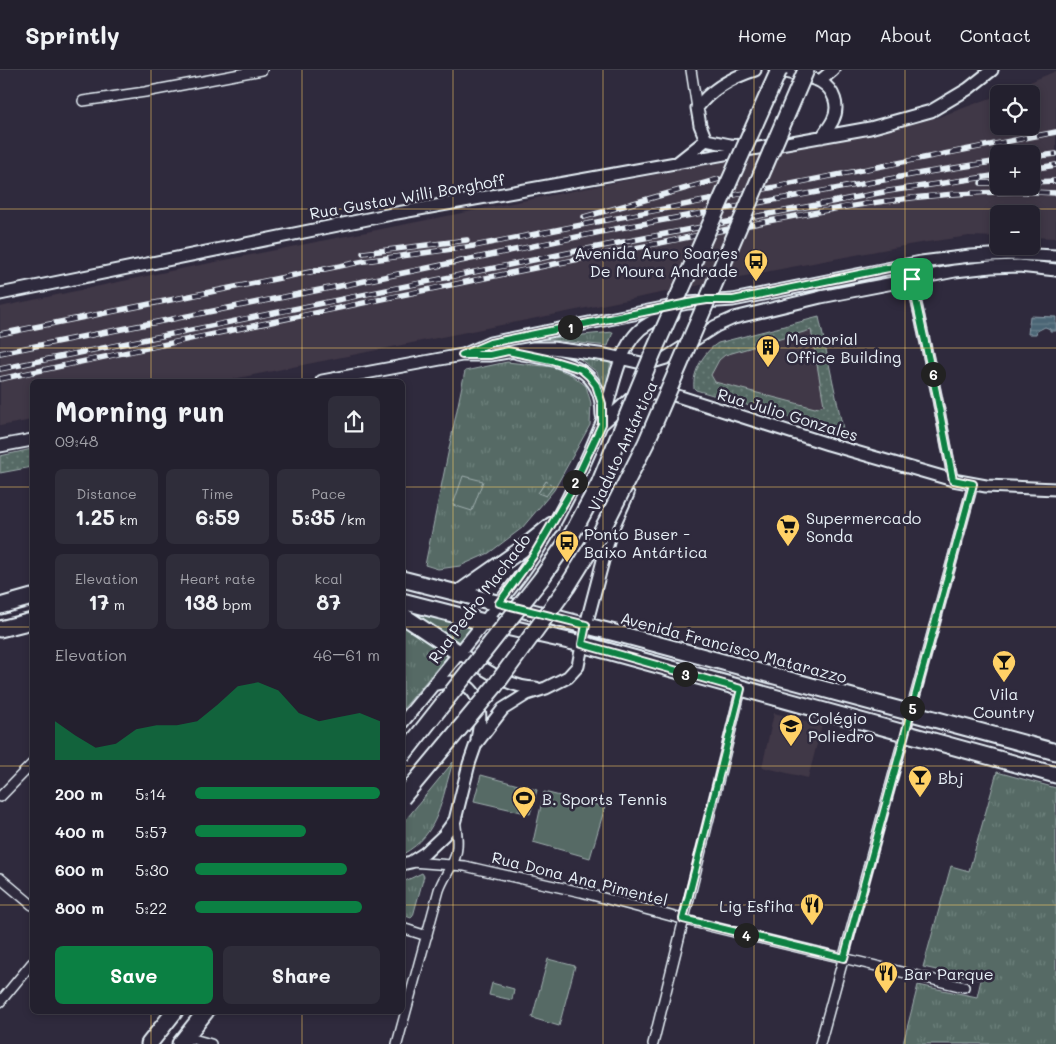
<!DOCTYPE html>
<html lang="en">
<head>
<meta charset="utf-8">
<style>
  :root { --surface:#23202e; --page:#2f2d3a; --text:#f1f3f6; --muted:#a3a3aa; --line:#403e4a; --accent:#0b8043 }
  body { margin:0; font-family:Mali,sans-serif; background:var(--page); color:var(--text); height:100vh; display:flex; flex-direction:column; font-size:19px; white-space:nowrap }
  * { box-sizing:border-box; margin:0 }
  p { font-size:16px; color:var(--muted) }
  .icon { flex:none; width:28px; height:28px; fill:none; stroke:currentColor; stroke-width:2; stroke-linecap:round; stroke-linejoin:round }
  .map { position:relative; flex:1; overflow:hidden }
  .sheet { position:absolute; left:30px; top:309px; width:375px; height:635px; display:flex; flex-direction:column; background:var(--surface); border-radius:8px; box-shadow:0 2px 8px #0003,0 0 0 1px var(--line) }
  .sheet>* { flex:none }
  .fabs { position:absolute; left:990px; top:15px; display:grid; gap:10px }
  .fabs a { display:grid; place-items:center; width:50px; height:50px; border-radius:8px; background:var(--surface); box-shadow:0 2px 8px #0003,0 0 0 1px var(--line); font-size:25px }
  .pin { position:absolute; display:grid; place-items:center; width:42px; height:42px; color:#fff; margin:-21px; border-radius:10px; box-shadow:0 2px 8px #0006 }
  .km { position:absolute; width:25px; height:25px; margin:-12px; border-radius:50%; background:#222; color:#fff; font-size:14px; line-height:25px; text-align:center }
  .round { display:grid; place-items:center; flex:none; width:52px; height:52px; border-radius:8px; background:var(--page) }
  .headline { display:flex; align-items:center; justify-content:space-between; height:85px; padding:0 25px }
  h1 { font-size:28px; font-weight:800; line-height:38px }
  .stats { display:grid; grid-template-columns:repeat(3,1fr); gap:8px; height:85px; padding:5px 25px }
  .stats div { display:grid; align-content:center; border-radius:8px; background:var(--page); text-align:center }
  .stats b { font-size:21px; font-weight:800 }
  .stats small { font-size:14px; font-weight:400 }
  .stats p { font-size:14px }
  .chart { height:140px; padding:10px 25px }
  .chart p { display:flex; justify-content:space-between }
  .chart svg { width:100%; height:90px; margin-top:5px; fill:var(--accent); opacity:.7 }
  .primary-button { display:flex; gap:10px; margin-top:auto; padding:10px 25px }
  .primary-button a { flex:1; height:58px; border-radius:8px; background:var(--accent); color:#fff; font-size:20px; font-weight:800; line-height:58px; text-align:center }
  .primary-button a+a { background:var(--page); color:var(--text) }
  ul { padding:0 25px; list-style:none; font-size:16px }
  li { display:grid; grid-template-columns:80px 60px 1fr; align-items:center; height:38px }
  li i { height:12px; border-radius:6px; background:var(--accent) }
  header { display:flex; align-items:center; gap:30px; box-sizing:border-box; height:70px; padding:0 25px; background:var(--surface); border-bottom:1px solid var(--line) }
  header strong { font-size:24px }
  nav { display:flex; gap:28px; margin-inline-start:auto; font-size:18px }
  .map>svg:first-child { display:block }
</style>
</head>
<body>
<header>
<strong>Sprintly</strong>
<nav><a>Home</a><a>Map</a><a>About</a><a>Contact</a></nav>
</header>
<div class="map">
<svg width="1056" height="974" viewBox="0 0 1056 974">
  <defs>
    <pattern id="grass-dots" width="8" height="8" patternUnits="userSpaceOnUse" patternTransform="scale(1.25)"><rect width="8" height="8" fill="#566b65"/><path d="M2 2h.1M6 6h.1" fill="none" stroke="#6e817c" stroke-width="1.8" stroke-linecap="round"/></pattern>
    <pattern id="park-tufts" width="24" height="20" patternUnits="userSpaceOnUse" patternTransform="scale(1.25)"><rect width="24" height="20" fill="#566b65"/><path d="M3 7l-1-3M5 7V3M7 7l1-3M15 17l-1-3M17 17v-4M19 17l1-3" fill="none" stroke="#6e817c"/></pattern>
    <pattern id="water-rules" width="6" height="5" patternUnits="userSpaceOnUse" patternTransform="scale(1.25)"><rect width="6" height="5" fill="#4c6575"/><path d="M0 2.5h6" fill="none" stroke="#667c89"/></pattern>
  </defs>
  <rect width="100%" height="100%" fill="#2f2a3d"/>
  <filter id="ink" filterUnits="userSpaceOnUse"><feTurbulence type="fractalNoise" baseFrequency=".02" numOctaves="2"/><feDisplacementMap in="SourceGraphic" scale="10" xChannelSelector="R" yChannelSelector="G"/><feConvolveMatrix kernelMatrix="1 2 1 2 8 2 1 2 1" color-interpolation-filters="sRGB"/></filter>
  <g filter="url(#ink)">
    <!-- built -->
    <path fill="#413746" fill-rule="evenodd" d="M1056 1V168L1031 167V144H999V167L969 166 914 174 765 202 223 311H32V350L0 356V237L175 200 683 99 815 75 936 48 999 25V56H1031V24H1002ZM999 84H1031V116H999Z
      M819 247 844 364 696 320 694 318 695 305 703 287 710 278 718 273Z
      M774 643 822 655 808 708 762 697Z"/>
    <!-- grass -->
    <path fill="url(#grass-dots)" stroke="#9faeae" fill-rule="evenodd" d="M819 247 844 364 696 320 694 318C692 301 705 281 718 273ZM811 260 824 335 815 338 715 312 711 305 719 290 725 285Z
      M32 379V397L0 403V386Z
      M546 411 554 415 546 427 538 423Z"/>
    <!-- park -->
    <path fill="url(#park-tufts)" stroke="#9faeae" fill-rule="evenodd" d="M613 262 608 276 543 269Z
      M573 284 611 289 606 326 597 302Z
      M507 292 553 297 572 305 586 316 591 333 590 355 554 420 522 458 489 483 460 496 438 499 425 495 465 301ZM546 411 554 416 546 426 538 423Z
      M408 539 474 556 457 575Z
      M403 552 448 585 403 639Z
      M453 692C441 729 440 764 403 784V753Z
      M997 702 1056 718V974H903L918 915 977 927 981 910 923 897 951 796 969 801Z
      M422 803 424 806 413 846 411 848 403 845V812Z"/>
    <!-- pitch -->
    <path fill="#566b65" stroke="#9faeae" d="M463 406 483 411 472 441 453 435Z
      M481 705 537 720 530 744 474 731Z
      M544 722 605 737 590 788 533 772Z
      M548 889 575 896 559 956 532 948Z
      M492 913 514 919 512 930 489 925Z"/>
    <!-- water -->
    <path fill="url(#water-rules)" stroke="#8a9da9" d="M1030 246 1056 247V261H1050V259L1045 257 1037 261 1036 264H1028Z"/>
    <g fill="none" stroke-linecap="round" stroke-linejoin="round">
      <!-- minor casing -->
      <g stroke="#e8f1f8" stroke-width="12">
        <path id="minor" d="M691 0 697 38
          M83 31 145 22 262 0
          M908 194 936 322 953 410
          M0 727 32 694
          M411 792 465 796 482 800 581 822 701 854 964 917
          M0 808 32 835
          M402 858 427 866
          M0 932 32 893
          M186 967 211 974
          M397 974 439 820C443 808 451 799 455 787 459 776 457 762 455 750
          M653 974 741 619
          M820 974 973 414"/>
      </g>
      <!-- tertiary casing -->
      <g stroke="#e8f1f8" stroke-width="15">
        <path id="tertiary" d="M775 0C786 2 813 7 821 12 834 20 840 36 833 50 830 56 826 61 822 67
          M820 11 833 0
          M706 70 700 55 697 38C711 19 733 7 755 0
          M706 70 730 75 746 76
          M677 93 706 70
          M0 224 397 143 870 58 931 41 968 19 992 0
          M517 283C557 291 602 292 602 345
          M463 285 490 273 688 233 733 230 921 192 970 186 1011 184 1056 186
          M322 311 462 285H490L533 278H552L606 285 646 294 666 288 716 256 734 248 821 227 955 201 991 197 1019 196 1056 200
          M602 354 631 328 642 324H671L828 374 953 410 986 416 1056 419
          M0 376 32 370
          M459 583C483 597 507 618 536 618
          M433 615C477 602 485 634 477 669
          M402 653C442 604 483 555 521 505 554 460 580 407 601 355 613 325 617 271 648 254 655 249 664 247 673 245
          M402 794 411 792 425 783 444 765 455 750 469 694 476 674 503 639 527 624 546 618 568 607 578 596 586 555 610 464 628 424"/>
      </g>
      <!-- primary casing -->
      <g stroke="#e8f1f8" stroke-width="19">
        <path id="primary" d="M402 509 623 565 1056 682
          M459 523 522 479 552 455
          M402 531 484 552 582 574 1056 705
          M0 536 32 527
          M402 545 459 583
          M0 559 32 551
          M149 974 175 941
          M180 974 206 941"/>
      </g>
      <!-- minor -->
      <use href="#minor" stroke="#2f2a3d" stroke-width="9"/>
      <!-- tertiary -->
      <use href="#tertiary" stroke="#2f2a3d" stroke-width="11"/>
      <!-- primary -->
      <use href="#primary" stroke="#2f2a3d" stroke-width="15"/>
      <!-- rail casing -->
      <g stroke="#e8f1f8" stroke-width="5.5">
        <path id="rail" d="M1031 87 1056 84
          M1031 99 1056 95
          M1031 112 1056 111
          M981 113H999
          M584 147 719 109
          M363 183 467 170
          M0 264 365 191 474 176 1056 62
          M0 283 350 214 620 158 922 103 999 91
          M0 299 587 179 889 121 999 105
          M0 309C213 264 426 219 640 177 777 150 915 115 1056 123"/>
      </g>
      <!-- rail -->
      <use href="#rail" stroke="#2f2a3d" stroke-width="4" stroke-dasharray="11" stroke-linecap="butt"/>
      <!-- primary-bridge casing -->
      <g stroke="#e8f1f8" stroke-width="19" stroke-linecap="butt">
        <path id="primary-bridge" d="M402 686 541 509 572 464 599 414 653 283 779 0
          M402 728 495 616 567 517 601 462 646 373 806 0"/>
      </g>
      <!-- primary-bridge -->
      <use href="#primary-bridge" stroke="#2f2a3d" stroke-width="15"/>
    </g>
  </g>
  <g fill="none" stroke-linecap="round" stroke-linejoin="round" filter="url(#ink)">
    <!-- route casing -->
    <g stroke="#fff" stroke-width="10">
      <path id="route" d="M908 194 936 322 953 410 973 414 844 888 683 849 741 619 582 574 586 555 499 533 533 486 570 423 602 354V334L596 315 589 306 581 299 551 290 508 281 490 285H462L490 273 688 233 707 230H733Z"/>
    </g>
    <!-- route -->
    <use href="#route" stroke="#0b8043" stroke-width="6"/>
  </g>
  <!-- grid -->
  <path fill="none" stroke="#ffd166" stroke-width="1" stroke-opacity="0.55" d="M151 0V311M302 0V311M453 0V974M603 0V974M754 0V974M905 0V974M0 139H1056M0 278H1056M0 417H32M402 417H1056M0 557H32M402 557H1056M0 696H32M402 696H1056M0 835H32M402 835H1056M151 941V974M302 941V974"/>
  <!-- icons -->
  <defs>
    <g id="bus-pin" transform="scale(1.25)"><path d="M0 17L-7.5 6A9.5 9.5 0 1 1 7.5 6Z" fill="#ffd166" stroke="#2f2a3d"/><path d="M-5-6H5V4H4V6H2V4H-2V6H-4V4H-5ZM-3.5-4V0h7V-4ZM-3.5 1.2v1.5H-2V1.2ZM2 1.2v1.5H3.5V1.2Z" fill="#111"/></g>
    <g id="building-pin" transform="scale(1.25)"><path d="M0 17L-7.5 6A9.5 9.5 0 1 1 7.5 6Z" fill="#ffd166" stroke="#2f2a3d"/><path d="M-4-6H4V6H1V3H-1V6H-4ZM-2.5-4.3h1.7v1.8h-1.7ZM.8-4.3h1.7v1.8H.8ZM-2.5-1h1.7V.8h-1.7ZM.8-1h1.7V.8H.8Z" fill="#111"/></g>
    <g id="supermarket-pin" transform="scale(1.25)"><path d="M0 17L-7.5 6A9.5 9.5 0 1 1 7.5 6Z" fill="#ffd166" stroke="#2f2a3d"/><path d="M-6-5.5h2.5l.6 2H6L4.5 2H-2.5L-4.4-4H-6ZM-1.5 3.2a1.3 1.3 0 1 0 .1 0ZM3 3.2a1.3 1.3 0 1 0 .1 0Z" fill="#111"/></g>
    <g id="bar-pin" transform="scale(1.25)"><path d="M0 17L-7.5 6A9.5 9.5 0 1 1 7.5 6Z" fill="#ffd166" stroke="#2f2a3d"/><path d="M-6-5H6L.8 .8V4.5H3.5V6h-7V4.5H-.8V.8Z" fill="#111"/></g>
    <g id="school-pin" transform="scale(1.25)"><path d="M0 17L-7.5 6A9.5 9.5 0 1 1 7.5 6Z" fill="#ffd166" stroke="#2f2a3d"/><path d="M0-5L7-2L0 1L-7-2ZM-4 1L0 2.5L4 1V4Q0 6-4 4Z" fill="#111"/></g>
    <g id="stadium-pin" transform="scale(1.25)"><path d="M0 17L-7.5 6A9.5 9.5 0 1 1 7.5 6Z" fill="#ffd166" stroke="#2f2a3d"/><path d="M0-5a6.5 5 0 1 0 0 10a6.5 5 0 1 0 0-10ZM-3.5-1.8h7v3.6h-7Z" fill="#111"/></g>
    <g id="restaurant-pin" transform="scale(1.25)"><path d="M0 17L-7.5 6A9.5 9.5 0 1 1 7.5 6Z" fill="#ffd166" stroke="#2f2a3d"/><path d="M-5-6h1v4h1v-4h1v4h1v-4h1v5L-1.5 .5V6h-2V.5L-5-1ZM5-6V6H3V1.5H1.5Q1.5-4 5-6Z" fill="#111"/></g>
  </defs>
  <g fill-rule="evenodd">
    <use href="#bus-pin" x="756" y="191"/>
    <use href="#building-pin" x="768" y="277"/>
    <use href="#supermarket-pin" x="788" y="456"/>
    <use href="#bus-pin" x="567" y="472"/>
    <use href="#bar-pin" x="1004" y="592"/>
    <use href="#school-pin" x="791" y="656"/>
    <use href="#bar-pin" x="920" y="707"/>
    <use href="#stadium-pin" x="524" y="728"/>
    <use href="#restaurant-pin" x="812" y="835"/>
    <use href="#restaurant-pin" x="886" y="903"/>
  </g>
  <g text-anchor="middle" dominant-baseline="central" stroke-width="5" stroke-linejoin="round" paint-order="stroke">
    <!-- street labels -->
    <g font-size="16" fill="#e8f1f8" stroke="#2f2a3d">
      <text transform="translate(407 126) rotate(-10)">Rua Gustav Willi Borghoff</text>
      <text transform="translate(788 344) rotate(17)">Rua Julio Gonzales</text>
      <text transform="translate(622 376) rotate(-65)">Viaduto Antártica</text>
      <text transform="translate(479 528) rotate(-53)">Rua Pedro Machado</text>
      <text transform="translate(734 577) rotate(15)">Avenida Francisco Matarazzo</text>
      <text transform="translate(580 808) rotate(14)">Rua Dona Ana Pimentel</text>
    </g>
    <!-- poi labels -->
    <g font-size="16" fill="#e8f1f8" stroke="#2f2a3d" text-anchor="start">
      <text x="738" y="182" text-anchor="end">Avenida Auro Soares<tspan x="738" dy="18">De Moura Andrade</tspan></text>
      <text x="786" y="268">Memorial<tspan x="786" dy="18">Office Building</tspan></text>
      <text x="806" y="447">Supermercado<tspan x="806" dy="18">Sonda</tspan></text>
      <text x="584" y="463">Ponto Buser -<tspan x="584" dy="18">Baixo Antártica</tspan></text>
      <text x="1004" y="623" text-anchor="middle">Vila<tspan x="1004" dy="18">Country</tspan></text>
      <text x="808" y="647">Colégio<tspan x="808" dy="18">Poliedro</tspan></text>
      <text x="938" y="707">Bbj</text>
      <text x="542" y="728">B. Sports Tennis</text>
      <text x="794" y="835" text-anchor="end">Lig Esfiha</text>
      <text x="904" y="903">Bar Parque</text>
    </g>
  </g>
</svg>
<div class="fabs">
<a><svg class="icon" aria-label="locate" viewBox="0 0 24 24"><circle cx="12" cy="12" r="6"/><path d="M12 2v4M12 18v4M2 12h4M18 12h4"/></svg></a>
<a>+</a>
<a>−</a>
</div>
<div class="pin" style="left:912px;top:209px;background:#1e9e55"><svg class="icon" aria-label="arrive" viewBox="0 0 24 24"><path d="M6 21V4h12l-3 4 3 4H6"/></svg></div>
<b class="km" style="left:570px;top:257px">1</b>
<b class="km" style="left:575px;top:412px">2</b>
<b class="km" style="left:685px;top:604px">3</b>
<b class="km" style="left:746px;top:865px">4</b>
<b class="km" style="left:912px;top:638px">5</b>
<b class="km" style="left:933px;top:304px">6</b>
<section class="sheet">
<div class="headline"><div><h1>Morning run</h1><p>09:48</p></div><a class="round"><svg class="icon" aria-label="share" viewBox="0 0 24 24"><path d="M12 15V3M7 8l5-5 5 5M5 13v7h14v-7"/></svg></a></div>
<div class="stats">
<div><p>Distance</p><b>1.25<small> km</small></b></div>
<div><p>Time</p><b>6:59</b></div>
<div><p>Pace</p><b>5:35<small> /km</small></b></div>
</div>
<div class="stats">
<div><p>Elevation</p><b>17<small> m</small></b></div>
<div><p>Heart rate</p><b>138<small> bpm</small></b></div>
<div><p>kcal</p><b>87</b></div>
</div>
<div class="chart"><p><span>Elevation</span>46–61 m</p>
<svg viewBox="0 0 160 44" preserveAspectRatio="none"><path d="M0 44V25L10 32L20 38L30 36L40 29L50 27L60 27L70 25L80 17L90 8L100 6L110 10L120 21L130 25L140 23L150 21L160 25V44z"/></svg>
</div>
<ul>
<li><b>200 m</b>5:14<i style="width:100%"></i></li>
<li><b>400 m</b>5:57<i style="width:60%"></i></li>
<li><b>600 m</b>5:30<i style="width:82%"></i></li>
<li><b>800 m</b>5:22<i style="width:90%"></i></li>
</ul>
<div class="primary-button"><a>Save</a><a>Share</a></div>
</section>
</div>
</body>
</html>
